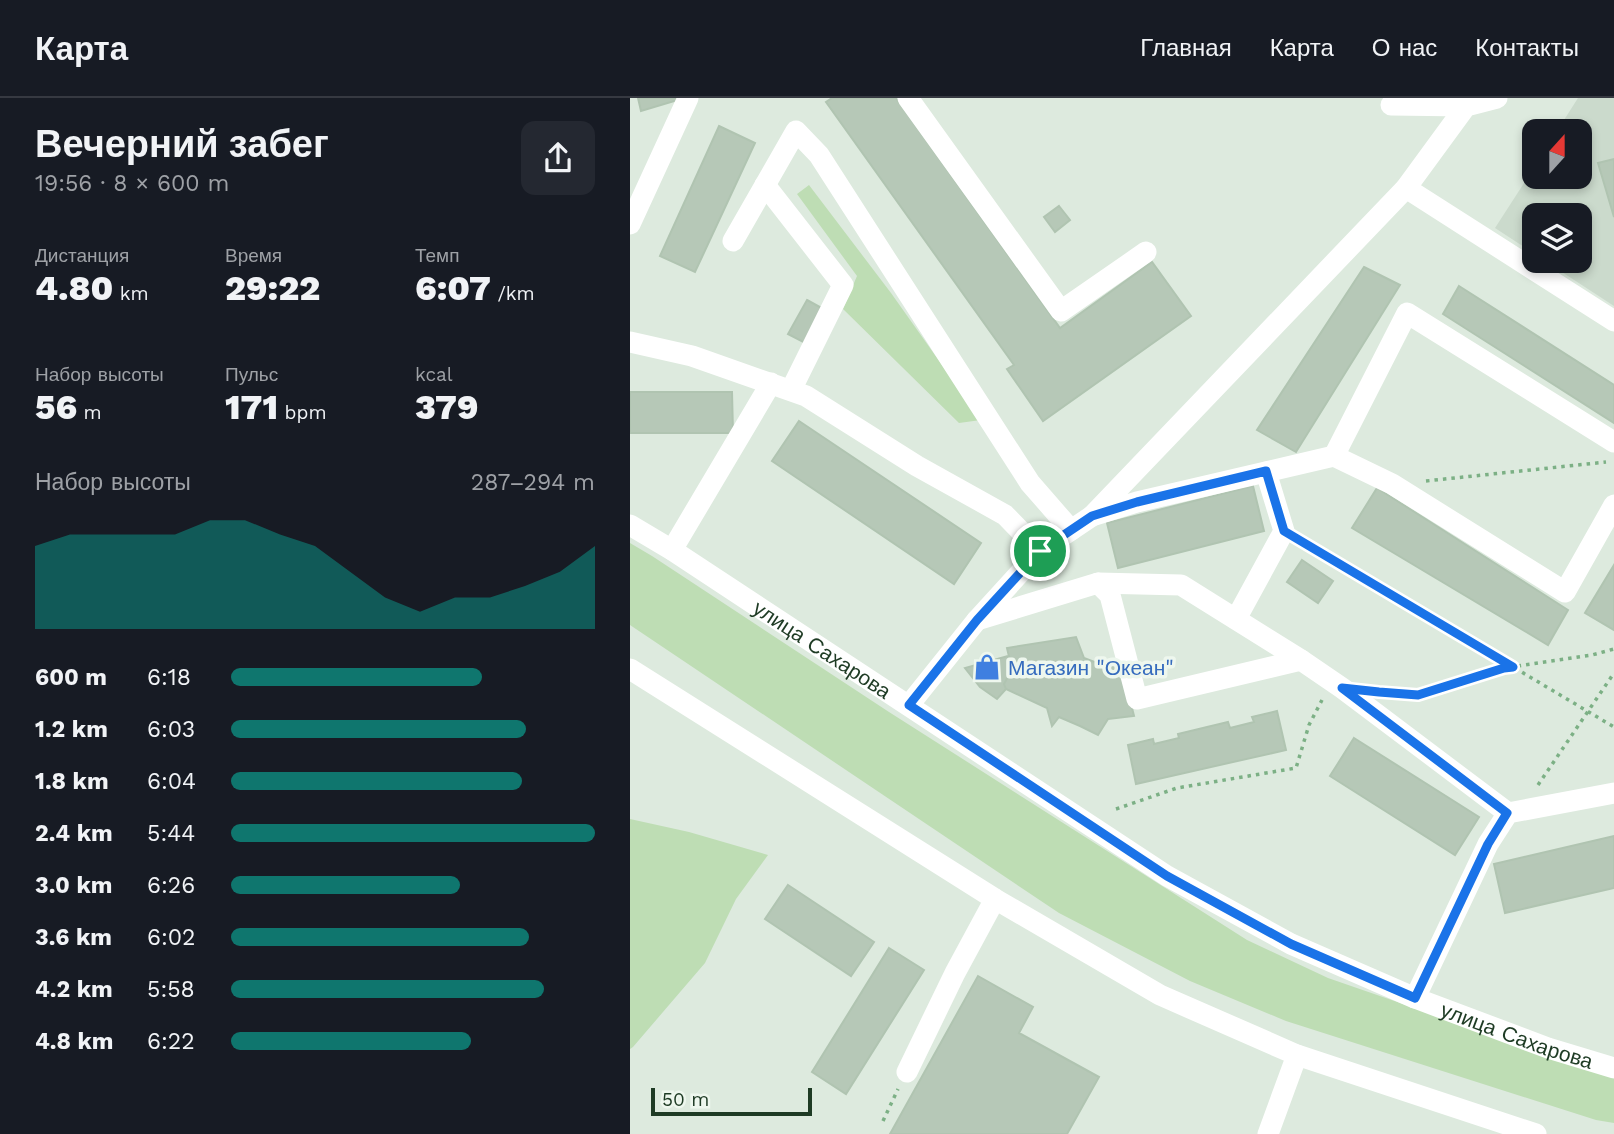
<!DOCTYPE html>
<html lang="ru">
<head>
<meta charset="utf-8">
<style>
  :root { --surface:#171b24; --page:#242831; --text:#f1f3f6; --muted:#9ea1a6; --line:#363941; --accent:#0f766e }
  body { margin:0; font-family:"Work Sans",sans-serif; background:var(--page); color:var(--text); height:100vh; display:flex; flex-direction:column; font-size:26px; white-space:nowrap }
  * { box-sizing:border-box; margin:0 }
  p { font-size:23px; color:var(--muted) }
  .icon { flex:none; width:38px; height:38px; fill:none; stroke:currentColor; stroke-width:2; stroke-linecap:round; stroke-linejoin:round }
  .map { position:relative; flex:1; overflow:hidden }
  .details { display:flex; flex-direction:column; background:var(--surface); width:630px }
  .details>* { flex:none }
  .needle { width:46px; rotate:21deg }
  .controls { position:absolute; left:892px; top:21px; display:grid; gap:14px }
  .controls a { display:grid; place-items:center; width:70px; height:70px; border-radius:14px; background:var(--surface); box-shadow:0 4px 10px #0003; font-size:35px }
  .scale { position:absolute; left:21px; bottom:18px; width:161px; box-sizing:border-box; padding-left:7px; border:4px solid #1e3b24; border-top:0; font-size:19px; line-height:24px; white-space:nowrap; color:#1e3b24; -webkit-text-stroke:5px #eef7ee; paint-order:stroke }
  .pin { position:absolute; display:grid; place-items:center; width:60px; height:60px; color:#fff; margin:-30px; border:4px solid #fff; border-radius:50%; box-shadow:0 2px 7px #0007 }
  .round { display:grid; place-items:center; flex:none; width:74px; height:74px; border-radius:14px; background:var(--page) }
  .summary { display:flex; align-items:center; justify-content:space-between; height:119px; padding:0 35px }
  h1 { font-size:38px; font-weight:800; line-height:52px }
  .metrics { display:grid; grid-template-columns:repeat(3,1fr); gap:10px; height:119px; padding:7px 35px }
  .metrics div { display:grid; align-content:center }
  .metrics b { font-size:35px; font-weight:800 }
  .metrics small { font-size:19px; font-weight:400 }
  .metrics p { font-size:19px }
  .chart { height:196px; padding:14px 35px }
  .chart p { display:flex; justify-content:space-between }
  .chart svg { width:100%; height:126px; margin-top:7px; fill:var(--accent); opacity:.7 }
  ul { padding:0 35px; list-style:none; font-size:23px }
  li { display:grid; grid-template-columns:112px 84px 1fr; align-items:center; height:52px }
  li i { height:18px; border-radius:9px; background:var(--accent) }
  header { display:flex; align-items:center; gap:42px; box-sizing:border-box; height:98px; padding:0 35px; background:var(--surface); border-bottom:2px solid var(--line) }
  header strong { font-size:33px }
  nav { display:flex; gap:38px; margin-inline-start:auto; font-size:24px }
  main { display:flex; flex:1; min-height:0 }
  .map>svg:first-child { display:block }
</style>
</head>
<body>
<header>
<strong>Карта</strong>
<nav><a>Главная</a><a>Карта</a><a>О нас</a><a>Контакты</a></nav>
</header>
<main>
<section class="details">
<div class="summary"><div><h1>Вечерний забег</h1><p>19:56 · 8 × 600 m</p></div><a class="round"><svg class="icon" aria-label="share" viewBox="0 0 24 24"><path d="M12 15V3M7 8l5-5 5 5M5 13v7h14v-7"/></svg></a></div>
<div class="metrics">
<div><p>Дистанция</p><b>4.80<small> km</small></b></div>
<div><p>Время</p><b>29:22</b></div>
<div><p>Темп</p><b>6:07<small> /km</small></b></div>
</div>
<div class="metrics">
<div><p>Набор высоты</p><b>56<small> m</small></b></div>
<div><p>Пульс</p><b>171<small> bpm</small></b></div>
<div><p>kcal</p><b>379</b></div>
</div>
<div class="chart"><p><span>Набор высоты</span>287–294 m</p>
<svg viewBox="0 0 160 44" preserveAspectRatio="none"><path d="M0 44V15L10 11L20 11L30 11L40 11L50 6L60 6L70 11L80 15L90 24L100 33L110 38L120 33L130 33L140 29L150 24L160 15V44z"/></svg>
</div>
<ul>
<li><b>600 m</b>6:18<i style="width:69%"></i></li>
<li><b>1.2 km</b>6:03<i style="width:81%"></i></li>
<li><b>1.8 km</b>6:04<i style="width:80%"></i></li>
<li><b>2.4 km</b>5:44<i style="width:100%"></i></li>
<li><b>3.0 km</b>6:26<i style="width:63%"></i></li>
<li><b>3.6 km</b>6:02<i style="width:82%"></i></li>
<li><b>4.2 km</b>5:58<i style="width:86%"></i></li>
<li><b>4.8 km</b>6:22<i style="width:66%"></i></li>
</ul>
</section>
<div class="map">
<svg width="984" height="1036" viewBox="0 0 984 1036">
  <rect width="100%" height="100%" fill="#ddeade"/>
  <!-- built -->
  <path fill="#cbdacc" d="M948 0H984V208L915 163H950V117H905V156L865 130 905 68V79H950V33H927Z"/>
  <!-- green -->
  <path fill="#beddb4" d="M179 87 261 195 351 322 329 325 213 211 227 178 167 96Z
    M0 445 22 458 259 614 617 842 698 880 984 979V1025L966 1022 656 923 560 883 429 815 0 527Z
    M0 721 59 734 138 757 106 801 75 865 3 949 0 951Z"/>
  <!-- building -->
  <path fill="#b6c8b7" stroke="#b0c4b1" stroke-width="2" d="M8 0H51V1L11 13Z
    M202 0H266L430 230 522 164 561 218 413 323 377 271 384 267 196 4Z
    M89 28 125 45 65 174 30 158Z
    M984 61V119L968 65Z
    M429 108 440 122 425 134 414 119Z
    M734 169 770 187 666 354 627 332Z
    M829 188 984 287V325L813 216Z
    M177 202 197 213 179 247 158 236Z
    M0 294H102L103 335H0Z
    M169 323 351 445 324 486 142 363Z
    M623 388 634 433 488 470 477 425Z
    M747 390 938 512 918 547 722 430Z
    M672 462 703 483 688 505 657 484Z
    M984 467V532L955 515Z
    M446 539 454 560 475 568 490 563 504 618 478 621 468 637 450 628 429 619 422 628 417 610 376 591 374 586 382 571 377 550Z
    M378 558 382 571 374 586 376 591 367 601 350 589 335 570Z
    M647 613 656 652 506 686 498 647 523 641 524 646 549 640 548 636 598 624 600 630 624 624 622 619Z
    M724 640 849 719 825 757 700 678Z
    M984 738V790L875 815 864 766Z
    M158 787 244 844 221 878 135 821Z
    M259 850 294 872 216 996 182 974Z
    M348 878 403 909 389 935 469 979 437 1036H260Z"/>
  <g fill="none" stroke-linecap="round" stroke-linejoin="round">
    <!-- path -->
    <path stroke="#7cb085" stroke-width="3.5" stroke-dasharray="3.5 5" stroke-linecap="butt" d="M796 383 976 364
      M673 444 984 629
      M756 595 788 597 874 570 962 557 984 551
      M908 687 984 575
      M486 711 547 690 666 670 679 627 692 602
      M253 1023 268 991"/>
    <!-- minor -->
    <g stroke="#fff" stroke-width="21">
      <path d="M278 0 431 213 516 154"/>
      <path d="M761 7 836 8"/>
      <path d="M135 87 213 187 161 292"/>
      <path d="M776 90 984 223"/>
      <path d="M0 126 58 0"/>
      <path d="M103 143 166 33 189 57 400 385 441 432"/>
      <path d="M0 244 62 258 176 298 287 368 375 417 410 453"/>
      <path d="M984 344 777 215 704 358 762 386 935 494 984 407"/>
      <path d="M462 418 776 90 836 8 867 0"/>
      <path id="s1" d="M0 427 42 452 537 778 661 846 785 900 918 950 984 970"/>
      <path d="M42 452 141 285"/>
      <path d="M468 485 551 487 671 562"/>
      <path d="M606 521 654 433 636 374"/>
      <path d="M347 522 468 485 480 497 507 601 671 562 712 590 878 715"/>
      <path d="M0 571 365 801 530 897 667 957 906 1036"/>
      <path d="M279 607 347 522 410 453 462 418 507 404 704 358"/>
      <path d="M785 900 858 746 878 715 984 695"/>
      <path d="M277 974 325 875 365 801"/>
      <path d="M638 1036 667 957"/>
    </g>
  </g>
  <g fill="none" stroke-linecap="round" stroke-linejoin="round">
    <!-- route casing -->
    <g stroke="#fff" stroke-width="14">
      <path id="route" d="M636 373 654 433 883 569 874 570 788 597 749 594 712 590 877 715 858 746 785 900 661 846 537 778 279 607 347 522 410 453 462 418 507 404Z"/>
    </g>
    <!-- route -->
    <use href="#route" stroke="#1a73e8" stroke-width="9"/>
  </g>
  <!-- icons -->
  <defs>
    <g id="shop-bare" transform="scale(2.1)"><path d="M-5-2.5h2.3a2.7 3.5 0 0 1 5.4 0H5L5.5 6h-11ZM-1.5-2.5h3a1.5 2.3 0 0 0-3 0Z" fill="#3f7fe0" stroke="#eef7ee" stroke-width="2.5" paint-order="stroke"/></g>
  </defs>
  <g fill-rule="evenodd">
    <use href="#shop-bare" x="357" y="569"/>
  </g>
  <g text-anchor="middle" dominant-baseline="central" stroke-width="7" stroke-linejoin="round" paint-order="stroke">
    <!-- street labels -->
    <g font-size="21" fill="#1e3b24" stroke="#eef7ee">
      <text stroke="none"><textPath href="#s1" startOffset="229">улица Сахарова</textPath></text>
      <text stroke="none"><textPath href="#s1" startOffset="1027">улица Сахарова</textPath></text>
    </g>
    <!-- shop labels -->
    <g font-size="21" fill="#366cbe" stroke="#eef7ee" text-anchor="start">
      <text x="378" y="569">Магазин "Океан"</text>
    </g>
  </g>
</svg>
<div class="controls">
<a><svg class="needle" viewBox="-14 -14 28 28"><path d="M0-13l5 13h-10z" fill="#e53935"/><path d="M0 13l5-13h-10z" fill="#9ea1a6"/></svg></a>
<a><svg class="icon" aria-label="layers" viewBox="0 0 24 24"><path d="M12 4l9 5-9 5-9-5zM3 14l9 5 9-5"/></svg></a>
</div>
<div class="scale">50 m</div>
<div class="pin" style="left:410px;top:453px;background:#1e9e55"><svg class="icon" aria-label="arrive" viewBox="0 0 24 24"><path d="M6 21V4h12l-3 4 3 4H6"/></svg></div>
</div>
</main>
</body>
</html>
